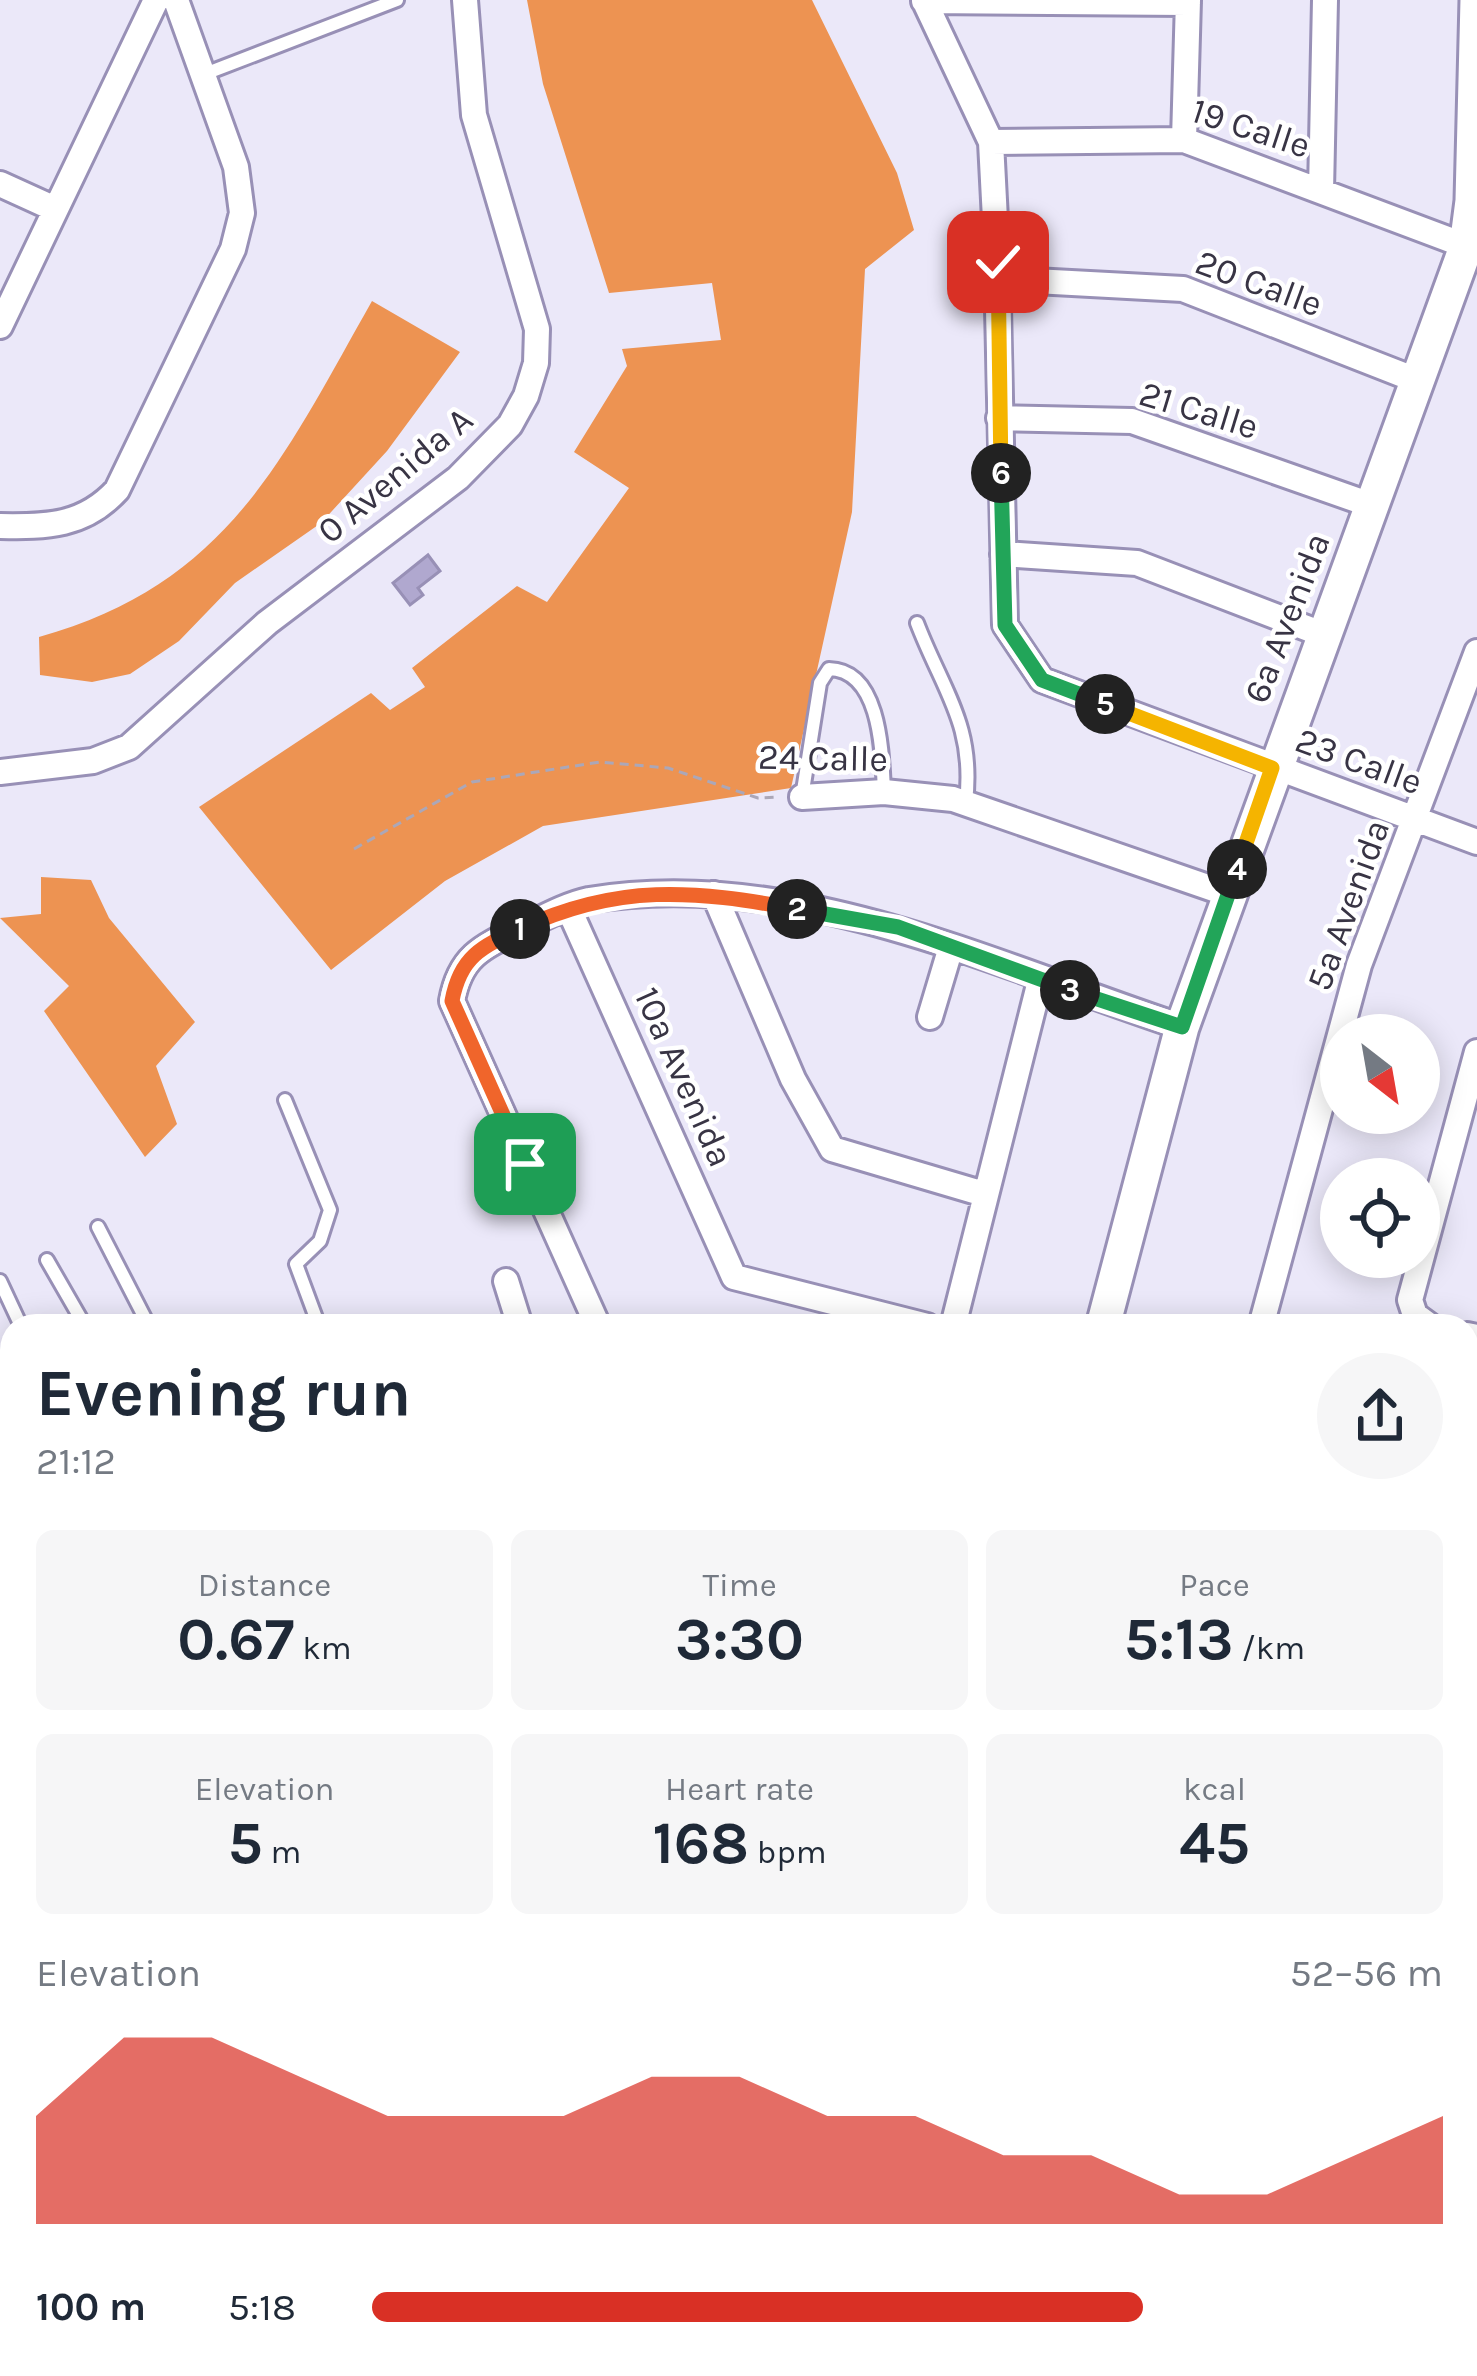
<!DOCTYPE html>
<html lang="en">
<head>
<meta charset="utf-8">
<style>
  :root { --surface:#fff; --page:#f6f6f7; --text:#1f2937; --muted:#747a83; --accent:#d93025 }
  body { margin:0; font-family:Karla,sans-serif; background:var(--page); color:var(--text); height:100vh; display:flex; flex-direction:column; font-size:45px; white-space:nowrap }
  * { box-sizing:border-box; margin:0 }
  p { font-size:39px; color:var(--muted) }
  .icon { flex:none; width:66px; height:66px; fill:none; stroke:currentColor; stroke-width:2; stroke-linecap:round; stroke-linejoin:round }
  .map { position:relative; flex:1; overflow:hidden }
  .drawer { position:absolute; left:0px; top:1314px; width:1479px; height:1062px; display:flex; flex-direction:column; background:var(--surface); border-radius:36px 36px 0 0; box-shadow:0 6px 30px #0003 }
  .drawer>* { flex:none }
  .needle { width:78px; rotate:149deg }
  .buttons { position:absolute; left:1320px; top:1014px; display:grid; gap:24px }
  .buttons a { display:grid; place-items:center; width:120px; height:120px; border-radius:50%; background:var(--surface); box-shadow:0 6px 30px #0003; font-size:60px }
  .pin { position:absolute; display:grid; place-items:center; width:102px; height:102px; color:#fff; margin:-51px; border-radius:24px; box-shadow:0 6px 18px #0006 }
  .km { position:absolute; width:60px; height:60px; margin:-30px; border-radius:50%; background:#222; color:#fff; font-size:33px; line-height:60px; text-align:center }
  .round { display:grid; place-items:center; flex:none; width:126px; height:126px; border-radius:63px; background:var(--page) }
  .head { display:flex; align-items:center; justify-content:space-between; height:204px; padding:0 36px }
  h1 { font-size:66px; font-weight:700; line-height:90px }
  .figures { display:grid; grid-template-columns:repeat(3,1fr); gap:18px; height:204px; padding:12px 36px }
  .figures div { display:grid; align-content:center; border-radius:18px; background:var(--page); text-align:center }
  .figures b { font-size:60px; font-weight:700 }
  .figures small { font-size:33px; font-weight:400 }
  .figures p { font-size:33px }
  .chart { height:336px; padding:24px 36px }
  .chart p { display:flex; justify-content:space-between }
  .chart svg { width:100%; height:216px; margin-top:12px; fill:var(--accent); opacity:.7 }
  ul { padding:0 36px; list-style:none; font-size:39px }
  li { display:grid; grid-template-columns:192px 144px 1fr; align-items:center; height:90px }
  li i { height:30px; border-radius:15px; background:var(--accent) }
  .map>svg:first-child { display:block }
</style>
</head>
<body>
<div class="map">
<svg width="1477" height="2376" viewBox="0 0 1477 2376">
  <rect width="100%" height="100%" fill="#ebe8f9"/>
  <!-- forest -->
  <path fill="#ed9352" d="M527 0H812L897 173 914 230 865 269 852 512 791 788 543 826 445 881 331 970 199 807 371 693 390 710 425 687 412 668 517 586 547 602 629 488 574 452 627 366 622 349 721 340 712 283 609 293 543 84Z
    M372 301 460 352 387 451 321 523 235 583 179 641 130 674 92 682 40 675 39 637C228 584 282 460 372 301Z
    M41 877 91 880 109 918 195 1022 156 1066 177 1124 145 1157 44 1011 69 986 0 918 41 914Z"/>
  <!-- building -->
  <path fill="#b0a8cf" stroke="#9890b6" stroke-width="3" d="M428 555 440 571 418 588 423 595 410 605 393 583Z"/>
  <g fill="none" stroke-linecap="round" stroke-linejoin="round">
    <!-- lane casing -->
    <g stroke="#9890b6" stroke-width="18">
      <path id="lane" d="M202 75 397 0
        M917 623C943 691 975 725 966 802
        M802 797 820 683 829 669C881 670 882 753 884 791
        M285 1100 330 1210 320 1241 296 1264 319 1326
        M98 1227 149 1326
        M47 1260 85 1326
        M0 1281 21 1326
        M0 1439 12 1471
        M0 1606 12 1642
        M0 1713 12 1750
        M1467 1927 1473 1786"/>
    </g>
    <!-- street casing -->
    <g stroke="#9890b6" stroke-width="30">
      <path id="street" d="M924 0 991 142 996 239
        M924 1 1188 3
        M1184 140 1188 0
        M991 142 1184 140 1477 250
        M0 184 55 209
        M1321 191 1325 0
        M997 262 1005 625 1042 680 1477 842
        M998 279 1183 289 1416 380
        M0 326 156 0
        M999 418 1132 421 1371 505
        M0 526C47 527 84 526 117 490L233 249 242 213 236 167 176 0
        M1003 554 1137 563 1322 634
        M0 772 93 761 129 747 267 623 458 478 510 425 526 396 536 363 537 329 474 115 465 0
        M802 797 884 792 953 799 1228 894
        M714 894 793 1079 832 1149 984 1194
        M568 907 734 1277 927 1326
        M930 1017 951 947
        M506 1281 520 1326
        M598 1326 452 1001C460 956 482 947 522 928 543 918 566 905 589 900 792 866 994 965 1182 1027
        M953 1326 1040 981
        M1261 1326 1359 965 1477 652
        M1430 1326 1415 1315 1410 1300 1477 1052
        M1467 1335 1477 1337
        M1467 1474 1477 1477
        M1467 1613 1477 1578
        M1467 2055H1477
        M0 2166 12 2163
        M0 2229 12 2226
        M353 2370 357 2376
        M1374 2376V2364
        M1452 2376V2364"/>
    </g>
    <!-- secondary casing -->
    <g stroke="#9890b6" stroke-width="39">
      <path id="secondary" d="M1103 1326 1182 1027 1466 247 1472 201 1477 0
        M1467 1766 1477 1769
        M0 1852 12 1847
        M0 2295 12 2313
        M1467 2318 1477 2322
        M45 2364 52 2376
        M1179 2376 1188 2364"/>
    </g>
    <!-- path -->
    <path stroke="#aba7b8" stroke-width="3" stroke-dasharray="9 6" stroke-linecap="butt" d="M354 849 472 782 600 762 668 768 758 798 778 797"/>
    <!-- lane -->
    <use href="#lane" stroke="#fff" stroke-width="12"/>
    <!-- street -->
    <use href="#street" stroke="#fff" stroke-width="24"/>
    <!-- secondary -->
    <use href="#secondary" stroke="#fff" stroke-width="33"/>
  </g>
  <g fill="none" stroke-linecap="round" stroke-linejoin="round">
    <!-- split-1 casing -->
    <g stroke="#fff" stroke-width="24">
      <path id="split-1" d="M520 929C481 947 460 957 452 1001L525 1164"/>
    </g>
    <!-- split-2 casing -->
    <g stroke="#fff" stroke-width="24">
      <path id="split-2" d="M520 929C618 883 693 890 797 909"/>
    </g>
    <!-- split-3 casing -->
    <g stroke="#fff" stroke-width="24">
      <path id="split-3" d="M797 909 898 927 1070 990"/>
    </g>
    <!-- split-4 casing -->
    <g stroke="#fff" stroke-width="24">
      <path id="split-4" d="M1070 990 1182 1027 1237 869"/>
    </g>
    <!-- split-5 casing -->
    <g stroke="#fff" stroke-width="24">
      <path id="split-5" d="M1105 704 1272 768 1237 869"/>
    </g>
    <!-- split-6 casing -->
    <g stroke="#fff" stroke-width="24">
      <path id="split-6" d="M1001 473 1005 625 1042 680 1105 704"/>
    </g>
    <!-- split-7 casing -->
    <g stroke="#fff" stroke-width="24">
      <path id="split-7" d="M998 262 1001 473"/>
    </g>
    <!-- split-1 -->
    <use href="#split-1" stroke="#f0652b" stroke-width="15"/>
    <!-- split-2 -->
    <use href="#split-2" stroke="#f0652b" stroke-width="15"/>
    <!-- split-3 -->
    <use href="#split-3" stroke="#22a559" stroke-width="15"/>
    <!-- split-4 -->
    <use href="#split-4" stroke="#22a559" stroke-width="15"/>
    <!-- split-5 -->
    <use href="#split-5" stroke="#f5b400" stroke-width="15"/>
    <!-- split-6 -->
    <use href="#split-6" stroke="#22a559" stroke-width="15"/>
    <!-- split-7 -->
    <use href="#split-7" stroke="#f5b400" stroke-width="15"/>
  </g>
  <g text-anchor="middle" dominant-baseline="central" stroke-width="9" stroke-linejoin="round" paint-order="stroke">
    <!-- street labels -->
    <g font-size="36" fill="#383444" stroke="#fff">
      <text transform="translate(1251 128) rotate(18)">19 Calle</text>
      <text transform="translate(1259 283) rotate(20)">20 Calle</text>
      <text transform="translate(1199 410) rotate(17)">21 Calle</text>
      <text transform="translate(395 475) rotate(-40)">0 Avenida A</text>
      <text transform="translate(1287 618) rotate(-69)">6a Avenida</text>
      <text transform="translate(823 758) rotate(1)">24 Calle</text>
      <text transform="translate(1359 761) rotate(20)">23 Calle</text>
      <text transform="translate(1348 905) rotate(-70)">5a Avenida</text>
      <text transform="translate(684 1077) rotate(66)">10a Avenida</text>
    </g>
  </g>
</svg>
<div class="buttons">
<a><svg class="needle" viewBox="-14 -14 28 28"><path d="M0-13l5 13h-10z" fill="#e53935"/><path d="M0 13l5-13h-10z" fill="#747a83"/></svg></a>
<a><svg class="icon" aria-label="locate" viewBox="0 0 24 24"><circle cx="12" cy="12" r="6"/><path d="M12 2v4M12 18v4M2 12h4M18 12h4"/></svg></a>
</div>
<div class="pin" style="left:525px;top:1164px;background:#1e9e55"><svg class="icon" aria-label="arrive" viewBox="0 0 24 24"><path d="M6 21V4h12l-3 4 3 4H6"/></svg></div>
<div class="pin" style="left:998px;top:262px;background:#d93025"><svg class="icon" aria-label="check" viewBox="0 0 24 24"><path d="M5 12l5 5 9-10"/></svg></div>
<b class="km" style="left:520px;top:929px">1</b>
<b class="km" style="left:797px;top:909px">2</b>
<b class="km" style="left:1070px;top:990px">3</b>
<b class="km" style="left:1237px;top:869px">4</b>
<b class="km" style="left:1105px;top:704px">5</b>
<b class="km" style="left:1001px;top:473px">6</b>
<section class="drawer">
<div class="head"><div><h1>Evening run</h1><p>21:12</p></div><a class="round"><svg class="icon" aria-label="share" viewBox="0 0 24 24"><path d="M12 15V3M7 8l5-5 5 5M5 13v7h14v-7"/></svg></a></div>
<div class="figures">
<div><p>Distance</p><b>0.67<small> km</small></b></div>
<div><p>Time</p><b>3:30</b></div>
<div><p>Pace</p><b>5:13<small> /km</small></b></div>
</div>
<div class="figures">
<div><p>Elevation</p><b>5<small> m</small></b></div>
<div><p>Heart rate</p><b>168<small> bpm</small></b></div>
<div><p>kcal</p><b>45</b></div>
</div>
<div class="chart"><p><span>Elevation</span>52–56 m</p>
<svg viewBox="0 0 160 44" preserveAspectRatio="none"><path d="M0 44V22L10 6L20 6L30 14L40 22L50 22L60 22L70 14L80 14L90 22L100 22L110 30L120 30L130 38L140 38L150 30L160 22V44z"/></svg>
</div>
<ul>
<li><b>100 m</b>5:18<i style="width:72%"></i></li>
</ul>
</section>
</div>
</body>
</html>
